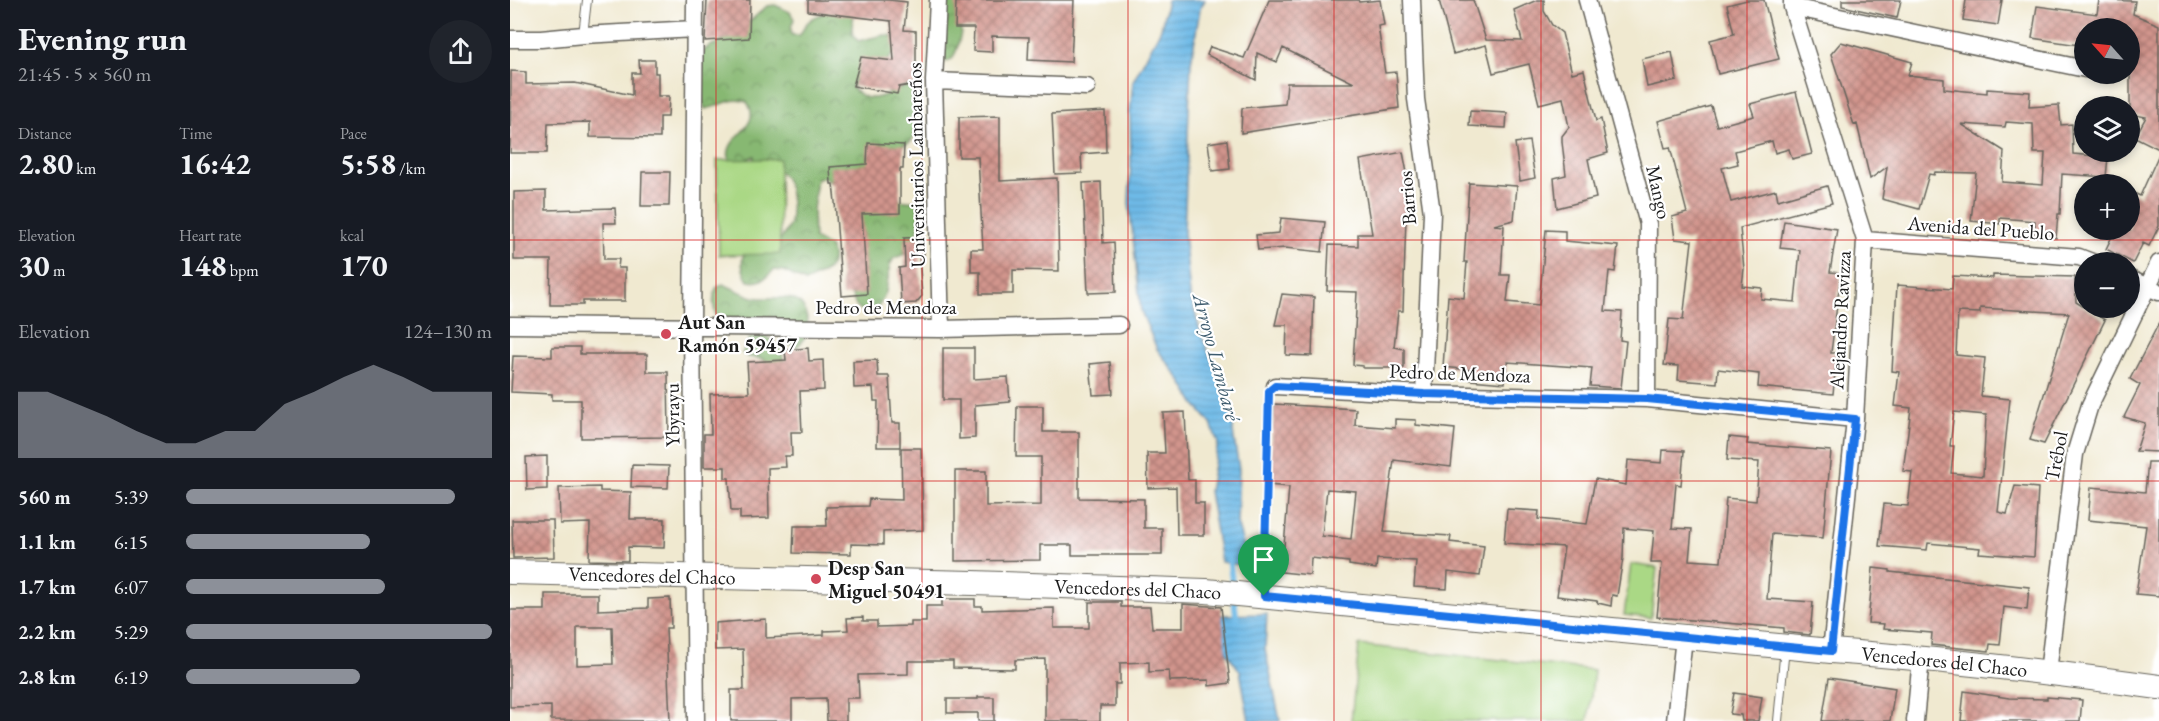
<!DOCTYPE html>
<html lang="en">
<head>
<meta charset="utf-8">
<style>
  :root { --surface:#171b24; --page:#20242c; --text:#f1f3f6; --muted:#9ea1a6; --accent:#8c9099 }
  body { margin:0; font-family:"EB Garamond",serif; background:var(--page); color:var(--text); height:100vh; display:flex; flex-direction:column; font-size:22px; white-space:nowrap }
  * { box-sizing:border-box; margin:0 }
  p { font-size:20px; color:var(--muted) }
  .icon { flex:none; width:33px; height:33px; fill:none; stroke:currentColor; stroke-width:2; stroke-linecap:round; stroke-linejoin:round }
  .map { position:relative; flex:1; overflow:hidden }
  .drawer { display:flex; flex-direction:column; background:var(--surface); width:510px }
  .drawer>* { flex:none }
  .needle { width:39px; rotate:297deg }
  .controls { position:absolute; left:1564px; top:18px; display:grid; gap:12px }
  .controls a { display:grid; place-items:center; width:66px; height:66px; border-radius:50%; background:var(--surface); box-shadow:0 3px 9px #0003; font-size:30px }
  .pin { position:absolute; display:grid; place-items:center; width:51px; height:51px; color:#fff; margin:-62px -26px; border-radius:50% 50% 50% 0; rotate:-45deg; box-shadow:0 0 6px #0007 }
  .pin .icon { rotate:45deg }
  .round { display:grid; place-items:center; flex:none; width:63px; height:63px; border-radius:32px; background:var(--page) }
  .overview { display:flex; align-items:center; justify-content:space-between; height:102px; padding:0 18px }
  h1 { font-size:33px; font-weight:700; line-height:45px }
  .stats { display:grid; grid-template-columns:repeat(3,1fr); gap:9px; height:102px; padding:6px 18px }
  .stats div { display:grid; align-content:center }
  .stats b { font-size:30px; font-weight:700 }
  .stats small { font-size:16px; font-weight:400 }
  .stats p { font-size:16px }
  .chart { height:168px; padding:12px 18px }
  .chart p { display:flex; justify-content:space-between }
  .chart svg { width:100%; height:108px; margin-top:6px; fill:var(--accent); opacity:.7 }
  ul { padding:0 18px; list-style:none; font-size:20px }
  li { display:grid; grid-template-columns:96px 72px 1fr; align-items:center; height:45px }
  li i { height:15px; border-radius:8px; background:var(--accent) }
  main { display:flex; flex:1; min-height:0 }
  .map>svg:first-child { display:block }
</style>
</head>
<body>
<main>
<section class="drawer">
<div class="overview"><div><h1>Evening run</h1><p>21:45 · 5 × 560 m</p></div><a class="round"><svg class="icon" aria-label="share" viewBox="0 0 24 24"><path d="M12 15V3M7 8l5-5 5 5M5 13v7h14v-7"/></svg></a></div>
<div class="stats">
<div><p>Distance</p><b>2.80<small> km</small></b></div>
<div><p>Time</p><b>16:42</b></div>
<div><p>Pace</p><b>5:58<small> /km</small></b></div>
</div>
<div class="stats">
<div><p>Elevation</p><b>30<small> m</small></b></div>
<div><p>Heart rate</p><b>148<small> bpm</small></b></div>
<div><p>kcal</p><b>170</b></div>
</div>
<div class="chart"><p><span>Elevation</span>124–130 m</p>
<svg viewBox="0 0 160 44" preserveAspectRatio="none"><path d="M0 44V17L10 17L20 22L30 27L40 33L50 38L60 38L70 33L80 33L90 22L100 17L110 11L120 6L130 11L140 17L150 17L160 17V44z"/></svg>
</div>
<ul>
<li><b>560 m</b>5:39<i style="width:88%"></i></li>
<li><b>1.1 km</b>6:15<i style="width:60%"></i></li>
<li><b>1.7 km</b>6:07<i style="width:65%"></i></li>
<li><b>2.2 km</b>5:29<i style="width:100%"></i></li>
<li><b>2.8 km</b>6:19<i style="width:57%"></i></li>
</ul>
</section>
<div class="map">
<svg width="1649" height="721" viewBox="0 0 1649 721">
  <defs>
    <pattern id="forest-crowns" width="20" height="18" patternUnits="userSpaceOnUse" patternTransform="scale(1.5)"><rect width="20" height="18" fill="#87b872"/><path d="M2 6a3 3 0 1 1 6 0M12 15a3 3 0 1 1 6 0" fill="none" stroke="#6e955d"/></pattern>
    <pattern id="water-rules" width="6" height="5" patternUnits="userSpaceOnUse" patternTransform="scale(1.5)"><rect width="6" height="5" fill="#6ebae7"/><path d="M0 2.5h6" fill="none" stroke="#5f9fc6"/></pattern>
    <pattern id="building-cross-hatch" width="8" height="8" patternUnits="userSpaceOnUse" patternTransform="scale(1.5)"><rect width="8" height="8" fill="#d2958d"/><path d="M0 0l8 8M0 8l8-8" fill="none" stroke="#aa7972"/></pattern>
  </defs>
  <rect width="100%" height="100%" fill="#fff"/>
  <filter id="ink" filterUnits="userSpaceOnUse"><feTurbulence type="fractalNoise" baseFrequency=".0167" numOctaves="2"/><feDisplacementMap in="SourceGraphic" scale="12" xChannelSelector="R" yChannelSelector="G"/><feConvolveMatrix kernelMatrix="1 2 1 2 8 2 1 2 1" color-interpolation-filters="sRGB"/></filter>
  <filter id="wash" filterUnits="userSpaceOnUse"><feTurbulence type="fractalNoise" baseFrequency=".008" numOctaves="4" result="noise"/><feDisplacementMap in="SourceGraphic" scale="24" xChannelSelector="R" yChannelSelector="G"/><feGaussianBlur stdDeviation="1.35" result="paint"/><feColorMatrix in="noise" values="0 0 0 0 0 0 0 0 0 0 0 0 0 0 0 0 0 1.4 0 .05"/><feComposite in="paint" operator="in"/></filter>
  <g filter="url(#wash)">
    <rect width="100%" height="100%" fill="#f0e9d0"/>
    <!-- forest -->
    <path fill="url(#forest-crowns)" stroke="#526a47" stroke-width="1.5" d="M432 0H456L450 17 451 33 447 49 443 58 437 62 431 57Z
      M265 5 280 12 284 19 281 27 282 35H290C292 31 295 25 298 22 309 11 330 10 345 9 344 24 337 28 348 41L374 35 385 36 389 43C378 67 367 68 345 79L342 87C359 110 380 91 400 85L408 88C411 97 408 102 408 111 407 149 400 142 368 153L365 168 329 182 321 183 315 177 307 178 303 210 304 239 319 246C330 269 313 273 295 282L274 271 264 270C256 278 250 284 238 281 231 269 230 260 237 248L261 239H271C274 234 279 228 280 223 282 209 282 184 271 173 265 167 252 166 244 163V156L222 166C205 136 256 131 237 102 220 96 211 107 195 109L187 85 186 58 198 47 214 40 239 22 257 6Z
      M388 200 407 202C412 217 408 238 401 252L384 258 380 265 376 292 369 306 361 310 353 311 346 306 340 291 352 209Z
      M213 284C223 288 233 294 243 297 264 302 291 287 297 318 299 330 296 338 287 347L279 344 277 336 211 330C206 316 200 303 206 288Z
      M255 336C266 343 274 349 273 363L267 367 253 359 238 357 232 353 240 338Z"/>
    <!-- pitch -->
    <path fill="#aad885" stroke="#637a50" stroke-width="1.5" d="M269 159 270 254 209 255 207 160Z
      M1121 564 1147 568 1141 618 1114 615Z
      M849 645 1084 670 1078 721H841Z"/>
    <!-- water -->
    <path fill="url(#water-rules)" stroke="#456b82" stroke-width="1.5" d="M657 0H695L690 9 681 63 674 232 680 295 691 334 724 413 723 432 729 469 727 523 740 566 711 562 699 491 708 443 701 424 684 403 670 379 647 349 631 311 619 203 621 160 620 113 623 81 651 29Z
      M757 614 755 649 770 721H739L730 671 713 647 711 615Z"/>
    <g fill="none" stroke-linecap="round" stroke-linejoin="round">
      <!-- stream -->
      <path stroke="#6ebae7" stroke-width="6" d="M719 557 723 589
        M724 599 727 622"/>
    </g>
    <g id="blocks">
      <!-- building -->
      <path fill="url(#building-cross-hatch)" fill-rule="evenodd" d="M197 0H240L239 38 195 41Z
        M298 0H379L397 2 394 30 406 31V84L389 87 387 94 343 86 351 57 384 61 381 21 298 11Z
        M460 0H564L561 62 518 60 519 37 482 36V52L463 51 464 28H445L446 2H460Z
        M759 0H848L849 2 870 0 874 25 868 26 875 73 886 72 889 108 731 133 732 108 775 104 777 83H844L773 48 767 62 747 53 746 80 697 55 700 47 734 58Z
        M929 0H963L976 40 1012 41 1004 10 1027 0H1034V11L1042 25 1052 33 1062 73 1074 70 1086 121 1091 119 1098 153 1078 159 1086 198 1047 208 1044 178 1056 175 1052 142V136L1059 127 1053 98 1029 104 1019 64 983 73 976 45 943 54Z
        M1237 0H1254L1269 59 1208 74 1200 40 1224 34 1217 5Z
        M1332 0H1391L1387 18 1332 6Z
        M1456 0H1492L1488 25 1453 20Z
        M1589 0 1625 1 1623 14 1649 25V149L1625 137 1636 117 1620 114V28H1575V46L1522 38 1527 6 1587 14Z
        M1331 42 1402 62 1398 75 1434 79V89L1477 93V89L1520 92 1519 107 1549 105 1551 125 1562 124 1563 154 1598 157 1596 177 1552 174 1550 214H1548L1546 238 1524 236 1525 221 1490 218V224L1461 221 1466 173 1425 172 1424 175 1419 174 1409 209 1372 199 1377 167 1360 179 1347 124 1344 125 1321 54ZM1496 122 1523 124 1524 153H1535L1533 185 1492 182 1494 151 1451 124 1495 127Z
        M1162 52 1167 80 1137 87 1132 59Z
        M129 60H145V73H148V96H159L158 117H150V138L80 137V122L38 123 37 153H0L1 71 16 72V84L65 83 122 95V73H130Z
        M1286 92 1302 154 1282 159 1279 149 1265 153 1262 141 1225 151 1228 164 1212 168 1221 202 1266 190 1268 200 1317 186 1322 203 1230 228 1234 269 1232 286 1252 288 1251 299 1285 302 1290 250 1270 248 1274 221 1327 229 1320 272 1331 273 1321 353H1327L1323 394 1248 387 1249 374 1208 369 1207 383 1168 380 1169 366 1154 365 1156 349 1159 319 1173 320 1182 241 1165 239 1162 217 1177 213 1160 147 1155 148 1148 121 1201 106 1207 126 1244 116 1240 104Z
        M595 111 596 152 571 154 572 173 545 174 542 114Z
        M960 111 997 113 996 128 959 126Z
        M490 116V181L547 178 549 271 503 270V294H470V272H461V249H473L468 157H449V117Z
        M717 140 720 169 702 171 698 143Z
        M1019 141 1025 178 1010 181 1005 143Z
        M358 143 394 145 393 169H390V213L352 214 357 294 332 296 325 202 323 184H321L320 167 357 164Z
        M893 152 899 183H896L902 216 896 217 893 311H888L884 347 894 349V368H853V366L843 365 847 292 817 291 819 245 848 246V234H862L850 160Z
        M1649 154V226L1639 246 1633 243 1623 263 1596 249 1605 230H1620V191L1630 196Z
        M132 172H160L159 206H131Z
        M591 182 593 243 604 242 606 292 578 293 573 183Z
        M959 183 1007 186 1004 220 984 225 994 226 991 275H1000L997 302 1029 305 1036 230 1055 231V241L1108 246 1105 272 1099 271 1095 311 1112 312 1110 340 1116 341 1111 388 1080 386 1082 368 997 362 995 383 960 380 961 370 933 367 938 296 954 298 957 262H954Z
        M36 191V210L105 208 106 223H93L94 259H109L108 268H115V301H73V305H40L41 260H4V192Z
        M771 218 815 222 812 252 775 248 748 250 746 235 769 233Z
        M413 237 414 254H409L412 296 406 303 391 304 389 268 395 267 394 238Z
        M1483 275 1565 277 1566 302 1595 320 1534 444 1520 440 1559 313 1470 308V313L1448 312 1446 355 1475 358 1471 396 1500 399 1488 512 1497 514 1505 486 1528 488 1524 557 1469 553 1470 548 1418 543 1417 550 1369 546 1374 504 1398 506 1402 472 1393 471 1401 408 1385 406 1389 372 1382 371 1387 285 1442 289 1443 276 1483 278ZM1444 412 1476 415 1473 476 1441 473 1444 446H1440Z
        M772 294 804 297 802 356 776 355 777 325H765Z
        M1649 323V452L1626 451 1635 423 1614 417 1630 385 1620 379Z
        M42 347H70V354H137V372H158L159 437 71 438V400H42V394L1 392 3 356 42 357Z
        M298 348 299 361 313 360 314 390 290 391 292 432H281L282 456H275L276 467 258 468 259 518 230 519V511H221L219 478H215V467H194V434H201L200 394 239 393 237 362 276 360 275 350Z
        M433 348H464V379L498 377 500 402 465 405V438L449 439V400H433Z
        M367 360 368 376H379L382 423H390V447H367L368 401H364L363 387 344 388 343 361Z
        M600 362 603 394 583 395 580 364Z
        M764 404 846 409 845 425 885 428V419L906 420V425L945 429 941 467 884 460 874 532 941 536 940 542 974 546 970 576 938 572 937 589 904 587 906 561 867 559 866 569 839 565V562L801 558 800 575 762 571 764 546H774L779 487 758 485ZM817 489 846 491 841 539 812 536Z
        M507 406H533V432H569V498L634 499V528H652V555H562V545H530V560L445 561V471H476V506L531 505V457H506Z
        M675 412 678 480H685V503H694V535H667L666 487 638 488 637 453H655L653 413Z
        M1219 437 1238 439 1237 444 1321 451 1313 538 1262 534 1257 599 1303 602 1300 635 1274 632V628L1147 617 1152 563H1141L1144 531 1114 528 1113 558 1107 596 1102 595 1101 606 1088 603 1087 601 1047 596 1054 547 994 543 997 509 1029 511 1028 519 1077 524 1085 479 1116 485 1118 460 1152 463 1153 450 1174 451 1171 485 1166 484 1162 528 1182 529 1179 560 1211 562 1216 498 1246 501 1249 462 1217 460Z
        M391 448H411L413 530 373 532V545L341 544V554L283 553 284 526H317L316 507 358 506 359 499 392 500Z
        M37 456V489L17 490 16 457Z
        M1638 462H1649V596L1626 594 1636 526 1578 520 1581 487 1635 492Z
        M122 465 159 466 158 488 121 487Z
        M90 487V491L121 492 120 519H155L154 548 118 547V561L79 560 80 523 50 524 49 488Z
        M2 520H43L44 557 3 558Z
        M1363 568 1380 570V572L1519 587 1517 610 1494 607 1490 645 1480 644 1479 651 1421 645 1422 633 1373 629 1374 624 1358 623Z
        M35 594H88V610L138 608V599L160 598 161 628H156L160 721 41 720V706L0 707V610H35ZM67 627H102L103 664 67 665Z
        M432 599H465V606H472V610L544 608V628H579V602H611V607H640L642 628H673V604L711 607 720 683 699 686V680L660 681 659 671 639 672V662L610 663V684H605V706H590V721H535V659L505 660V669L443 668V661H398V674L348 675 349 698H336V721H317L316 698 282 699V721H221V690H234L233 649 205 650V623L256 619V638L314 635V631L338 630 337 618 353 617V621H367V627L401 626V622H416V606H432Z
        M1319 678 1385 688 1380 721H1312Z
        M1454 691 1499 698 1537 699V697L1572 700 1570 721H1451Z
        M1224 693 1252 697 1248 721H1232L1231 715 1220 714Z
        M468 697H484V721H468V713H437V699H468Z"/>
    </g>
  </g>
  <g filter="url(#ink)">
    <use href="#blocks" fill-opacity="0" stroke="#66645b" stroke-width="1.5"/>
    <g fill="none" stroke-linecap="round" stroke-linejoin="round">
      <!-- lane casing -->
      <g stroke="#66645b" stroke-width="10">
        <path id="lane" d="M73 35 77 0
          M1268 721 1275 647"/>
      </g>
      <!-- street casing -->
      <g stroke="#66645b" stroke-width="19">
        <path id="street" d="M185 0 182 326 186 721
          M428 0 424 81 431 329
          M902 0 906 99 922 213 914 394
          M1077 0 1138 224 1137 399
          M1282 0V7L1355 240 1345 419 1321 651
          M1282 7 1575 69
          M0 39H31L73 35 185 29
          M1596 74H1597
          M424 81 577 87
          M1355 240 1569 257 1582 262
          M1620 279 1649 292
          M0 325 431 329 609 325
          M765 386 914 394 1137 399 1345 419
          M1538 672 1565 454 1580 405 1649 263
          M1165 721 1174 637
          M1405 721 1411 658"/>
      </g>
      <!-- secondary casing -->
      <g stroke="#66645b" stroke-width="26">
        <g id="secondary">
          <path id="s1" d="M0 572 463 583 696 591 1321 651C1431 659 1540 672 1649 687"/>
        </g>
      </g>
      <!-- path -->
      <path stroke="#66645b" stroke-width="4" stroke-dasharray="1.5 4.5" stroke-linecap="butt" d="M754 577 759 402"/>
      <!-- lane -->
      <use href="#lane" stroke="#fff" stroke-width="8"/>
      <!-- street -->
      <use href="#street" stroke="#fff" stroke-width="16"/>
      <!-- secondary -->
      <use href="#secondary" stroke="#fff" stroke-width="24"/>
    </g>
  </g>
  <g fill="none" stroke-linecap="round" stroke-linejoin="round" filter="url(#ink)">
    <!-- route casing -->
    <g stroke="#fff" stroke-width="12">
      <path id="route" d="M765 386 914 394 1137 399 1345 419 1321 651 754 596 759 391Z"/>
    </g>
    <!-- route -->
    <use href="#route" stroke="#1a73e8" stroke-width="8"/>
  </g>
  <!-- grid -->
  <path fill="none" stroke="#d62828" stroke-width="1.5" stroke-opacity="0.55" d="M206 0V721M412 0V721M618 0V721M824 0V721M1031 0V721M1237 0V721M1443 0V721M0 240H1649M0 481H1649"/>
  <!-- markers -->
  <g fill="#d1495b" stroke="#fff" stroke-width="2">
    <circle cx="156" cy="334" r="6"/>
    <circle cx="306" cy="579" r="6"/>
  </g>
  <g text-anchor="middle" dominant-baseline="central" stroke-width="4.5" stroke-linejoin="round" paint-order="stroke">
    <!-- street labels -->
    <g font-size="20" fill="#1c1c1c" stroke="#fff">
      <text transform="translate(406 165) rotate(-91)">Universitarios Lambareños</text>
      <text transform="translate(1149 192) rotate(77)">Mango</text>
      <text transform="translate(897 198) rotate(-95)">Barrios</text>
      <text transform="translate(1471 228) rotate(4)">Avenida del Pueblo</text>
      <text x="376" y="307">Pedro de Mendoza</text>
      <text transform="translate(1330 320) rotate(-87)">Alejandro Ravizza</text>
      <text transform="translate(950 373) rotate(2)">Pedro de Mendoza</text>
      <text transform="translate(162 415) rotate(-91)">Ybyrayu</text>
      <text transform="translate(1546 456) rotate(-79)">Trébol</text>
      <text stroke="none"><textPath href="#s1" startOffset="142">Vencedores del Chaco</textPath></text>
      <text stroke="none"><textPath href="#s1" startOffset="628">Vencedores del Chaco</textPath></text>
      <text stroke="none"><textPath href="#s1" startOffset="1438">Vencedores del Chaco</textPath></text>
    </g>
    <!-- poi labels -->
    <g font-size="20" font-weight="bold" fill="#1c1c1c" stroke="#fff" text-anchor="start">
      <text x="168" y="322">Aut San<tspan x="168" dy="23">Ramón 59457</tspan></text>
      <text x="318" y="568">Desp San<tspan x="318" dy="23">Miguel 50491</tspan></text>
    </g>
    <!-- water labels -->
    <g font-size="21" font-style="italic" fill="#3d5b6d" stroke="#fff">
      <text transform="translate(707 357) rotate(75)">Arroyo Lambaré</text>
    </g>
  </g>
</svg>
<div class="controls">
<a><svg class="needle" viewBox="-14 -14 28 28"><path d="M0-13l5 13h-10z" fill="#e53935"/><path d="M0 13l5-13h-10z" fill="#9ea1a6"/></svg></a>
<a><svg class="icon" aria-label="layers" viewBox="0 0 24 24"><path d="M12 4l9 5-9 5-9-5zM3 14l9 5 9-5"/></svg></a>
<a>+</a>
<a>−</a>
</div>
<div class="pin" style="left:754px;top:596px;background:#1e9e55"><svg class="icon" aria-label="arrive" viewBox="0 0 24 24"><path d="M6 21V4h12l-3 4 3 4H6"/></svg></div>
</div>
</main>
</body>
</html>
